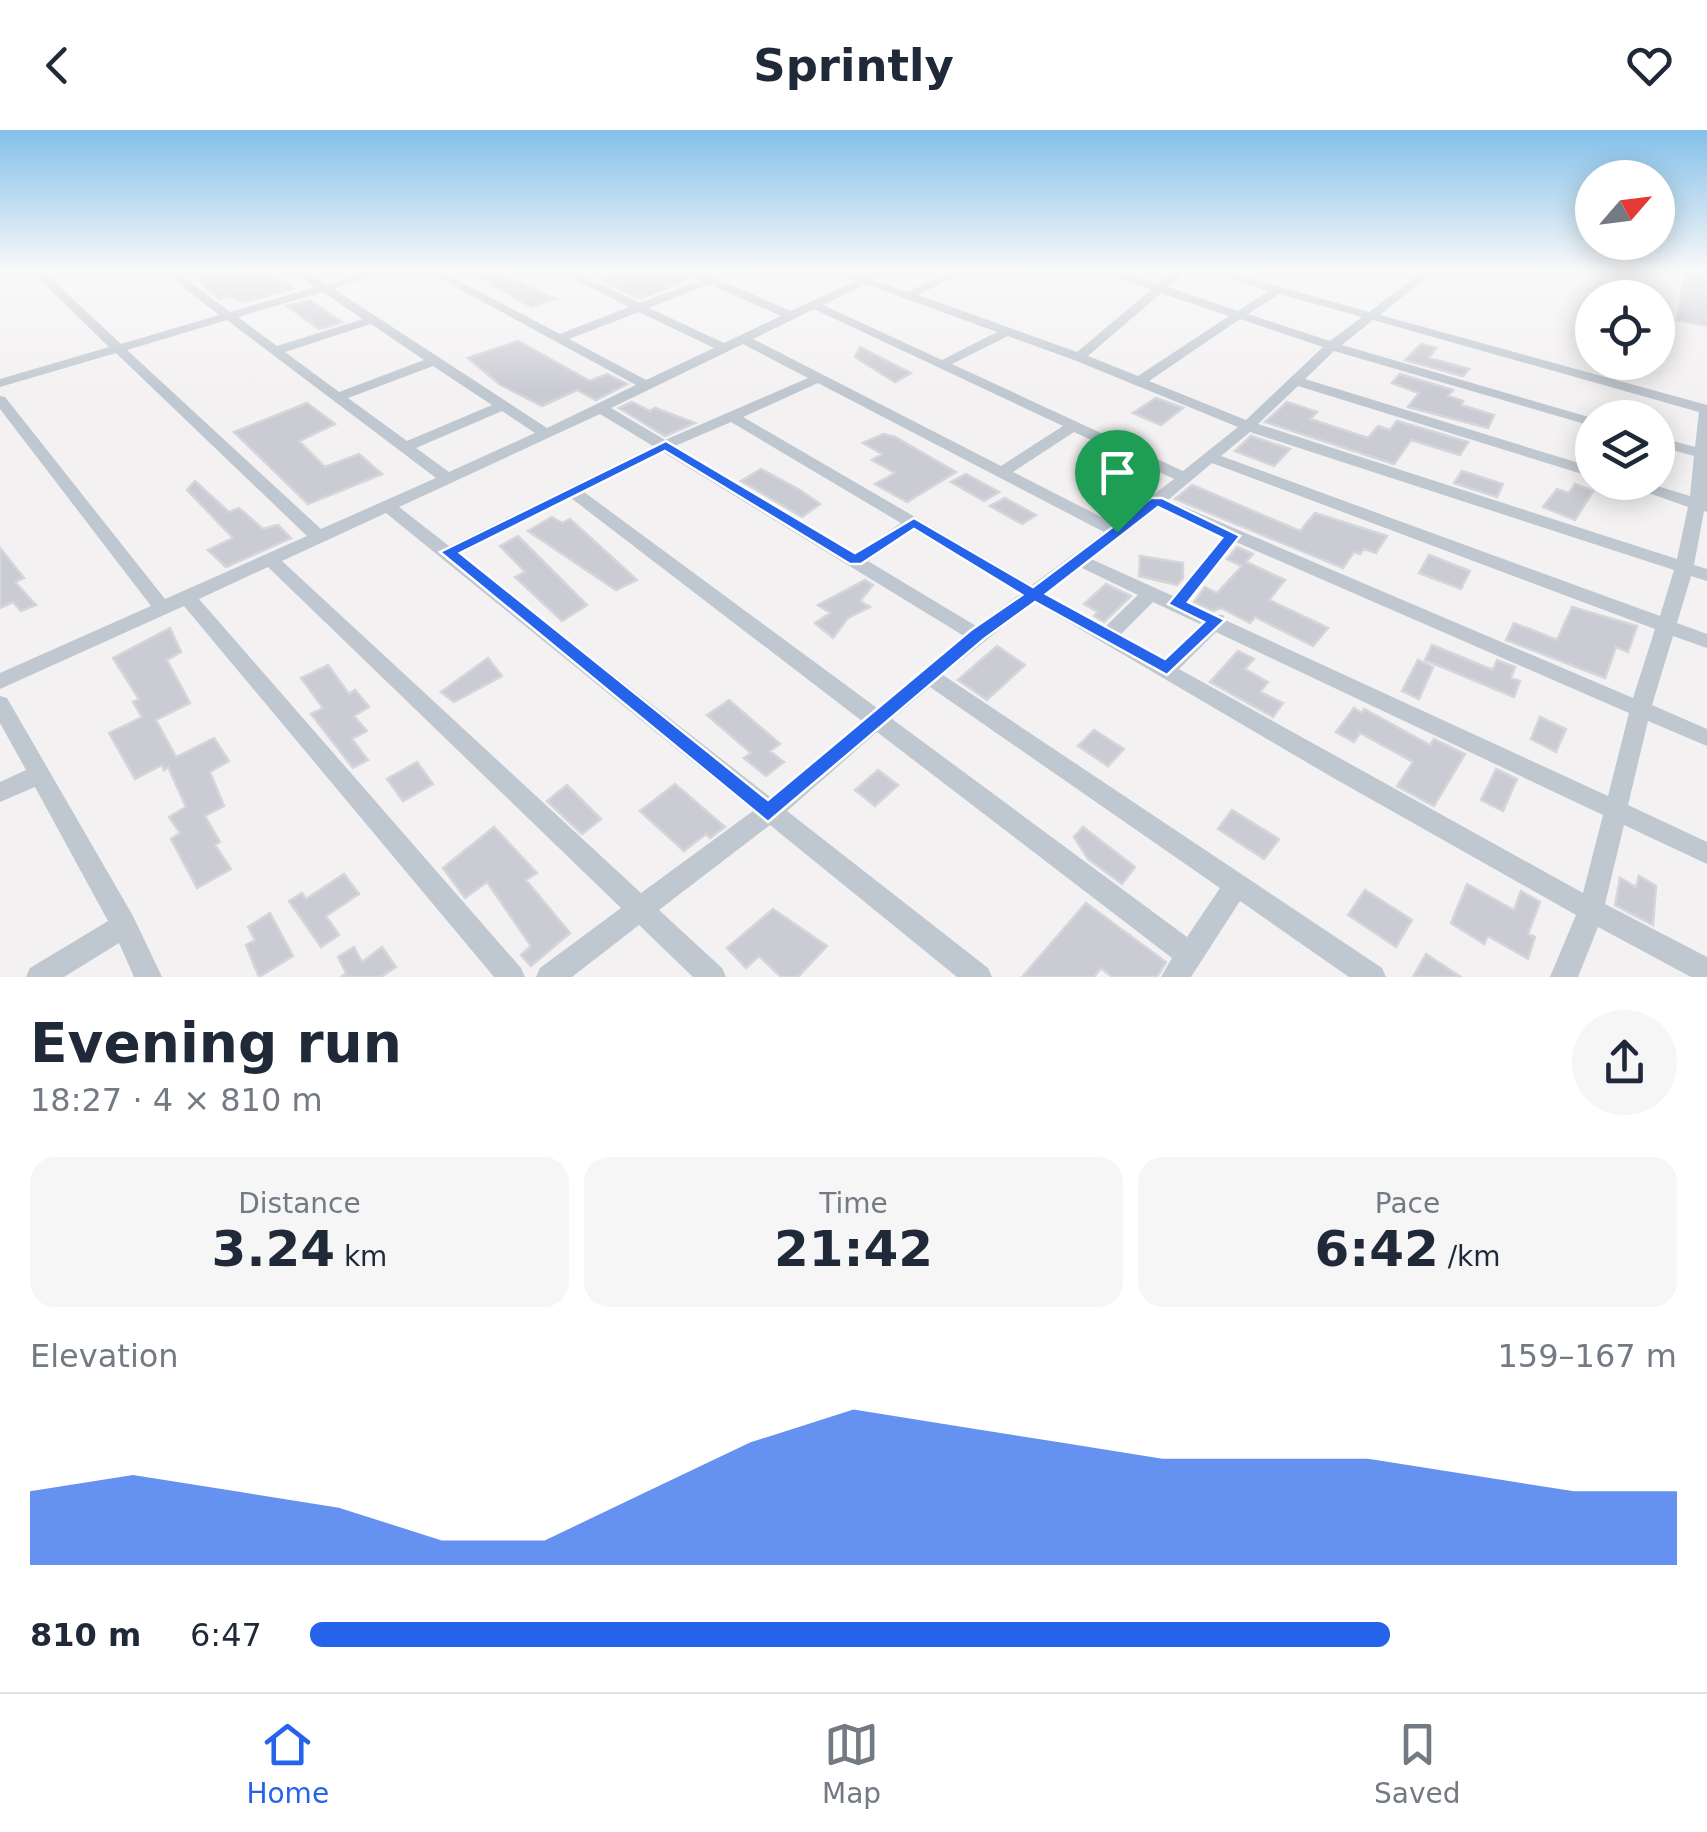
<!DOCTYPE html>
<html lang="en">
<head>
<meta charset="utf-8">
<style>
  :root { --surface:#fff; --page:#f6f6f7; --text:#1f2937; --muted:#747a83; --line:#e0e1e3; --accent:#2563eb }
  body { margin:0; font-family:"DejaVu Sans",sans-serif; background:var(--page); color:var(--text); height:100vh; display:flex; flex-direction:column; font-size:38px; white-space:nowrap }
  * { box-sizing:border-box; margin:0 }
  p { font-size:32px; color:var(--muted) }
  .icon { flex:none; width:55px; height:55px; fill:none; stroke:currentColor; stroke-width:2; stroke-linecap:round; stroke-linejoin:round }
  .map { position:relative; height:847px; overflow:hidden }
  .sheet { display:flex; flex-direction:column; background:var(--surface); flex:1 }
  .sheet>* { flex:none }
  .needle { width:65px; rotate:62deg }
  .buttons { position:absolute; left:1575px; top:30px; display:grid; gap:20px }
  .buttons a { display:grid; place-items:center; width:100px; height:100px; border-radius:50%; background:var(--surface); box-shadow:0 5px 25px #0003; font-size:50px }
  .pin { position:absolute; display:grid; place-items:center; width:85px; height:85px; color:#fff; margin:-102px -42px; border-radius:50% 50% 50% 0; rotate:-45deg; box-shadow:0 0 10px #0007 }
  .pin .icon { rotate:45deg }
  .round { display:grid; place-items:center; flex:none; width:105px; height:105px; border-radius:52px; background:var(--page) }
  .overview { display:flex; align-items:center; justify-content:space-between; height:170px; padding:0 30px }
  h1 { font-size:55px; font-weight:700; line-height:75px }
  .figures { display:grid; grid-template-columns:repeat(3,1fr); gap:15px; height:170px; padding:10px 30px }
  .figures div { display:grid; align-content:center; border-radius:25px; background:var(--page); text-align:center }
  .figures b { font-size:50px; font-weight:700 }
  .figures small { font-size:28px; font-weight:400 }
  .figures p { font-size:28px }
  .chart { height:280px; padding:20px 30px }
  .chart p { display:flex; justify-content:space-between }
  .chart svg { width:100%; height:180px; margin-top:10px; fill:var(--accent); opacity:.7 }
  ul { padding:0 30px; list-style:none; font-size:32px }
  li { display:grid; grid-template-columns:160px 120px 1fr; align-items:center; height:75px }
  li i { height:25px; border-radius:12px; background:var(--accent) }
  header { display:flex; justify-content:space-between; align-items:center; height:130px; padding:0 30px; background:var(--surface); font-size:45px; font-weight:700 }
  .menu { display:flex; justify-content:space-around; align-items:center; height:140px; border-top:2px solid var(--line); background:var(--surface); font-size:28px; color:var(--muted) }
  .menu a { display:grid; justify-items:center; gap:5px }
  .menu .selected { color:var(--accent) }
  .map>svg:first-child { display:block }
</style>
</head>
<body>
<header><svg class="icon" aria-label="back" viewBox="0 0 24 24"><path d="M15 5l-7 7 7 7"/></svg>Sprintly<svg class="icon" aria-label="heart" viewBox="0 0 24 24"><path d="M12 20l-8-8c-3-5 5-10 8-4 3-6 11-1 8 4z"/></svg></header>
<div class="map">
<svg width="1707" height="847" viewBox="0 0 1707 847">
  <rect width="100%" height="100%" fill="#f3f1f1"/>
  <!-- building -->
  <path fill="#cbccd3" stroke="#d5d6dc" stroke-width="2.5" d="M188 142H270L294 159 244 172 230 166 220 169Z
    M469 142H500L555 169 531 177Z
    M615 142H680L691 149 640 169 598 149Z
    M1685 142H1707V196L1677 190Z
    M310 170 342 192 319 199 287 176Z
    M518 211 590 251 607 244 627 254 596 270 577 260 542 276 499 254 468 228Z
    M1421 214 1436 218 1429 228 1469 239 1463 246 1405 230Z
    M860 217 911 243 895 252 855 227Z
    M1400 244 1453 260 1448 266 1463 271 1461 275 1494 285 1488 298 1408 277 1419 263 1392 253Z
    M1156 268 1183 278 1161 295 1133 283Z
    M632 272 650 281 655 278 695 293 665 306 619 278Z
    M1287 272 1317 282 1310 289 1368 308 1378 296 1390 300 1397 291 1468 312 1460 325 1411 310 1394 334 1265 292Z
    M307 273 335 294 299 311 325 337 359 324 382 344 308 374 234 302Z
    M883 304 895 307 956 342 907 372 875 354 895 343 872 330 882 324 863 313Z
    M1251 306 1290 319 1274 336 1235 321Z
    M761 339 800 360 820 374 802 387 741 351Z
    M1462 341 1503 354 1497 367 1454 353Z
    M966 344 999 362 984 371 951 352Z
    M195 351 229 382 239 378 263 399 278 395 291 408 226 437 208 420 233 408 187 360Z
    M1575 354 1593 361 1575 390 1543 377 1557 359 1569 363Z
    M1192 355 1300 401 1315 383 1387 406 1376 423 1364 419 1360 424 1354 422 1343 438 1175 369Z
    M1005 368 1036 385 1022 394 990 376Z
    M552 387 562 393 570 389 637 450 616 460 528 401Z
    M518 406 587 475 562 491 515 447 525 442 500 416Z
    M1237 417 1253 424 1246 432 1285 450 1269 470 1328 498 1313 516 1255 487 1250 493 1221 478 1213 481 1194 472 1205 457 1217 463 1242 436 1227 429Z
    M0 418 24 448 15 452 36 475 21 481 13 472 0 478Z
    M1429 425 1470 441 1461 459 1419 443Z
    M1140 426 1183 433V448L1177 455 1139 446Z
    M865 450 873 455 860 471 870 477 848 488 833 508 815 493 830 483 818 475Z
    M1106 454 1131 466 1104 492 1094 486 1098 482 1084 474Z
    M1572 477 1637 496 1628 522 1616 517 1605 548 1506 510 1514 493 1557 510Z
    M170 498 181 522 167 530 190 573 156 590 176 627 214 608 229 631 210 642 224 676 205 686 220 712 215 715 231 739 197 758 171 709 180 703 169 687 186 677 168 637 164 640 162 635 135 649 109 603 142 587 133 572 139 569 113 528Z
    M1432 515 1493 540 1497 530 1515 537 1511 548 1520 551 1514 567 1425 530Z
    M997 516 1025 535 987 570 958 550Z
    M1238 521 1254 529 1245 539 1268 552 1260 562 1283 573 1273 587 1210 552Z
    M488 528 502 546 454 572 441 562Z
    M1418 530 1433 537 1419 569 1402 561Z
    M328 535 349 564 355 560 369 577 354 586 367 601 352 609 368 630 353 638 311 584 323 578 301 548Z
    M729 570 780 614 770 621 784 632 766 646 744 628 751 623 707 585Z
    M1354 578 1362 583 1364 579 1430 615 1434 609 1465 624 1434 676 1397 656 1413 632 1360 603 1354 612 1336 602Z
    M1540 587 1566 599 1556 622 1531 609Z
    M1094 600 1124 619 1108 636 1078 616Z
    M417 632 433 654 403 671 387 649Z
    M1496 639 1517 649 1503 681 1481 670Z
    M878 640 898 655 875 676 855 660Z
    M675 654 725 697 710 708 706 704 684 721 640 681Z
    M567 655 601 689 582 704 547 671Z
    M1232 680 1279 709 1264 729 1218 699Z
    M494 697 537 743 526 750 570 803 531 836 521 825 531 816 487 752 465 768 443 738Z
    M1083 697 1135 737 1122 754 1088 729 1074 707Z
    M344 744 359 764 326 786 339 805 321 817 289 771 302 763 306 769Z
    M1639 746 1656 756 1653 795 1615 775 1620 748 1636 757Z
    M1467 754 1514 780 1521 761 1540 772 1528 804 1535 807 1528 829 1488 806 1484 814 1451 793Z
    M1365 760 1412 790 1396 817 1348 785Z
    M1086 773 1166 832 1157 847H1112L1101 838 1094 847H1022Z
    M773 779 827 816 798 847H781L759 826 746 838 727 818Z
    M270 783 293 826 259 847 246 815 255 810 248 797Z
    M354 817 362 832 382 817 396 837 381 847H341L346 843 338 827Z
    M1426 824 1461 847H1413Z"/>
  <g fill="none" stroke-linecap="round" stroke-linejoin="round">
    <!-- minor -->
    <path fill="#bfc7d0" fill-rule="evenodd" d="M32 142H44L121 214 219 185 164 142H177L230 182 315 157 295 142H308L326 154 366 142H384L334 159 547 298 636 255 428 142H442L560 204 629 177 560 142H575L640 173 700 150 686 142H701L791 181 855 151 837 142H853L864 146 873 142H887L875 150 907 162 950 142H965L918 165 1077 222 1151 160 1105 142H1122L1158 154 1172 142H1184L1168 157 1238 181 1268 161 1209 142H1227L1369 182 1421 142H1433L1380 185 1707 275V382L1704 381 1694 435 1707 439V451L1691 446 1677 493 1707 504V518L1673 506 1652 575 1707 599V616L1648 591 1628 675 1707 712V734L1624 695 1605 774 1707 827V847H1691L1598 797 1578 847H1550L1576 785 1330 646 1034 472 943 545 1382 838 1386 847H1349L1240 771 1191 847H1161L1172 828 877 602 787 681 988 838 992 847H957L770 695 659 780 722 838 726 847H693L639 795 572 847H536L540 838 621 778 268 437 199 469 521 838 525 847H494L184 476 0 559V543L151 476 0 279V266L5 267 165 469 307 406 116 223 0 257V249L109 217ZM709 154 781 186 724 213 649 178ZM866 154 997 202 942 230 823 175ZM323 162 363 189 277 216 238 187ZM1161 163 1229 186 1138 246 1088 226ZM1279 164 1362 187 1330 211 1248 184ZM814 179 1063 296 1001 336 753 209ZM639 182 714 218 646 250 569 209ZM1240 189 1323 217 1246 290 1149 251ZM227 190 436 348 321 399 127 220ZM1373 190 1699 282 1695 317 1658 307V316L1694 326 1690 366 1644 352H1618L1688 377 1677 429 1258 294 1298 256 1592 347V337L1305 249 1334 221 1592 296V288L1342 215ZM371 194 424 230 339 262 285 222ZM1008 206 1074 230 1238 297 1183 341 952 234ZM743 214 808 248 665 310 611 278ZM433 236 492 275 407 311 348 268ZM818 253 1104 402 1032 455 743 287ZM502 281 535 303 449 342 416 318ZM600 284 653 316 449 416 399 377ZM731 292 901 393 855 424 675 316ZM1074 302 1174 349 1115 394 1013 342ZM1250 302 1674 440 1660 486 1221 326ZM663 322 964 506 877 578 584 362ZM1212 333 1655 499 1633 568 1168 370ZM571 368 862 591 770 667 460 424ZM1159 378 1223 406 1173 466 1091 429ZM386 383 753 681 641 763 282 431ZM913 400 1020 464 976 496 868 431ZM1236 412 1629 583 1608 666 1225 490 1223 485H1212L1188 473ZM1080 437 1138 465 1105 497 1046 463ZM1153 472 1200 494 1164 530 1120 505ZM1216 502 1603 685 1583 763 1179 539ZM930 557 1220 758 1187 807 892 589Z
      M0 566 7 568 133 786 162 847H134L119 813 64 847H26L30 838 108 791 35 657 0 672V652L26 640 0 593Z"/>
  </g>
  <!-- sky -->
  <linearGradient id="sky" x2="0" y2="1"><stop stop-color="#83c0ea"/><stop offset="0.54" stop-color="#faf9f9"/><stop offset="1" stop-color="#faf9f9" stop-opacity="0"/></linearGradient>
  <rect width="1707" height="261" fill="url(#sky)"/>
  <!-- route -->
  <path fill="#2563eb" stroke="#fff" stroke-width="2.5" fill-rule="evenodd" d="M666 311 855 423 914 388 1033 457 1151 368H1162L1240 406 1188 472 1225 490 1167 545 1035 472 984 509 768 692 440 422ZM665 321 850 434H861L914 399 1022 465 971 500 768 670 460 423ZM1158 377 1222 408 1168 474 1204 492 1165 529 1046 464Z"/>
</svg>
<div class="buttons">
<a><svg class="needle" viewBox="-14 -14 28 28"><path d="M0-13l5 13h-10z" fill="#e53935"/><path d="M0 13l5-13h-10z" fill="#747a83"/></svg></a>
<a><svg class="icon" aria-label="locate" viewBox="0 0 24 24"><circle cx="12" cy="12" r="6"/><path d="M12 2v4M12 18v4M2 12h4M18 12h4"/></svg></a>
<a><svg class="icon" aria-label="layers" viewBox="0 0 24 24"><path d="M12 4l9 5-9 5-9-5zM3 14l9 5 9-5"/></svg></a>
</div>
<div class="pin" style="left:1117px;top:402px;background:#1e9e55"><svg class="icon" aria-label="arrive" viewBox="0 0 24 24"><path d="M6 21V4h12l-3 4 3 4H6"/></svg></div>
</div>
<section class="sheet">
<div class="overview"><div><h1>Evening run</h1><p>18:27 · 4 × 810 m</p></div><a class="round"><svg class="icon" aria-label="share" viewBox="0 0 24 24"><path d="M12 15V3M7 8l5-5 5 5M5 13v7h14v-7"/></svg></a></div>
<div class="figures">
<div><p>Distance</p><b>3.24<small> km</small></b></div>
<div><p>Time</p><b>21:42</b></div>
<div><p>Pace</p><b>6:42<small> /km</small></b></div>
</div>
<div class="chart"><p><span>Elevation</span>159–167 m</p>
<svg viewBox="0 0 160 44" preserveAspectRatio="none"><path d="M0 44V26L10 22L20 26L30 30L40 38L50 38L60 26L70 14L80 6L90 10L100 14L110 18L120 18L130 18L140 22L150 26L160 26V44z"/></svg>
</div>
<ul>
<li><b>810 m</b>6:47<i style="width:79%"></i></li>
</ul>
</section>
<nav class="menu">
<a class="selected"><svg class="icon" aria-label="home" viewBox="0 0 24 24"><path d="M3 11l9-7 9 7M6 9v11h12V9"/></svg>Home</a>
<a><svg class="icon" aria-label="map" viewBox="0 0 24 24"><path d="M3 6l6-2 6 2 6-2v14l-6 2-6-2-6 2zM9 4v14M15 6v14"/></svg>Map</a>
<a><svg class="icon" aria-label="saved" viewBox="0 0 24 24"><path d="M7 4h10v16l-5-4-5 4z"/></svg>Saved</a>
</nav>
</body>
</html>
